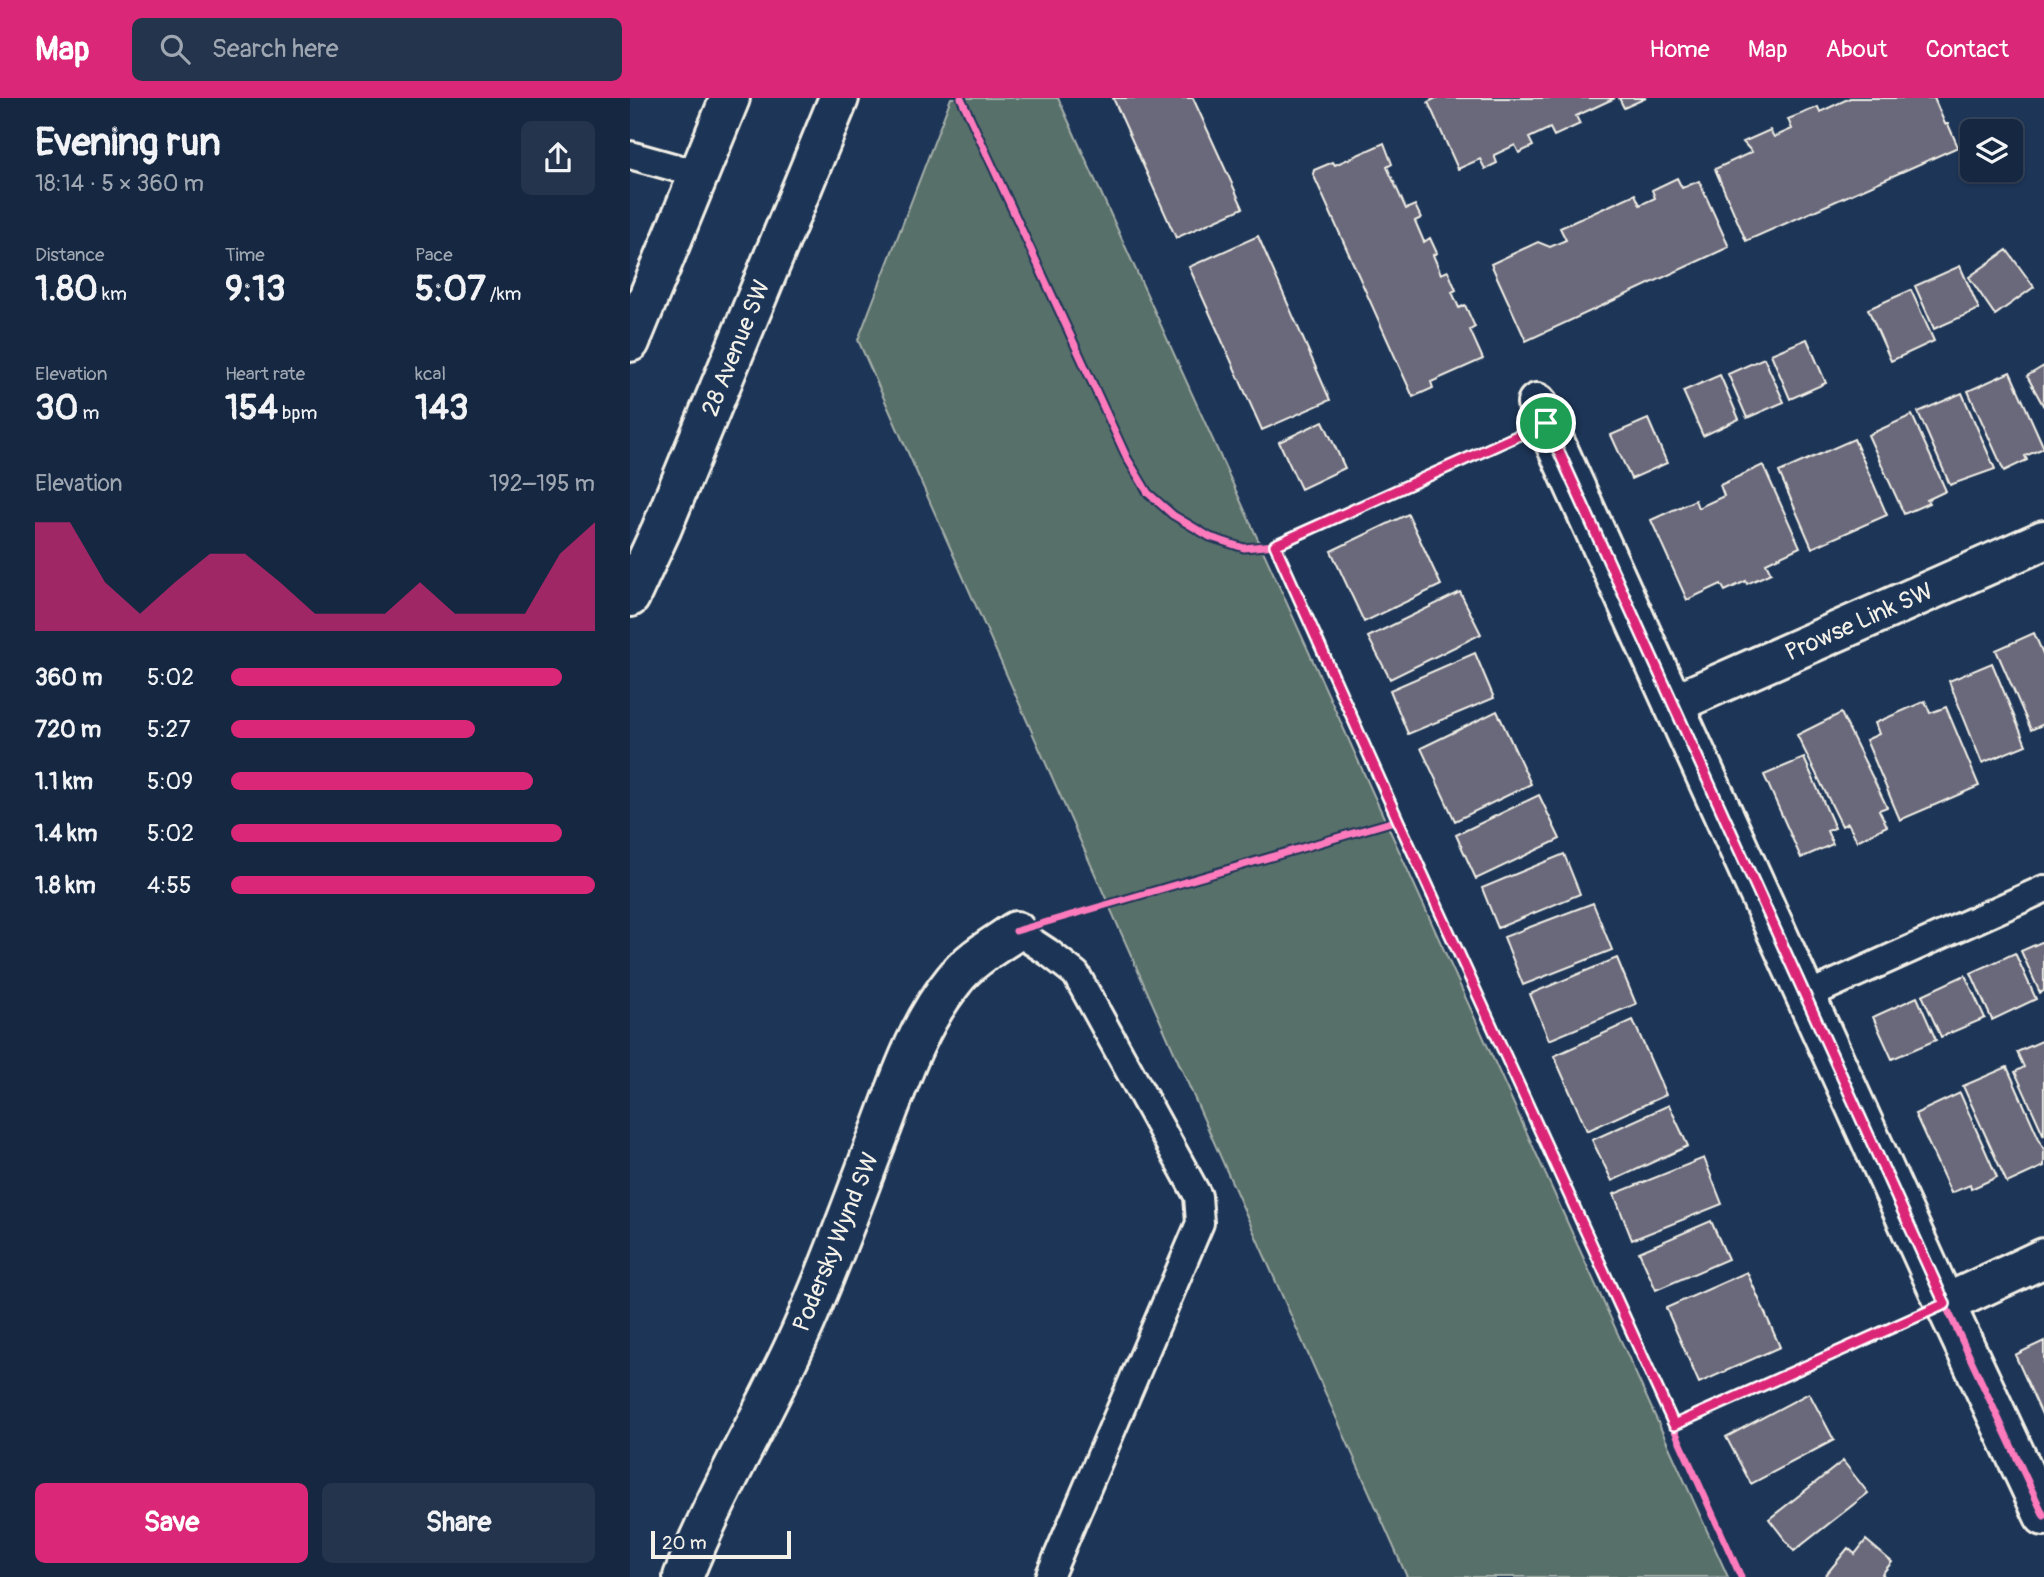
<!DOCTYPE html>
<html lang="en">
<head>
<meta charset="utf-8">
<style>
  :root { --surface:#162841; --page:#23344c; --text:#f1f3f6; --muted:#9ea6b1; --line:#35445a; --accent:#db2777 }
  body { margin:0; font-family:Pangolin,sans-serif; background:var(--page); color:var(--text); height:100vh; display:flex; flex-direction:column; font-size:26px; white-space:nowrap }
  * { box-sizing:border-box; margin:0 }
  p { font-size:23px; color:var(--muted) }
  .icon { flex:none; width:38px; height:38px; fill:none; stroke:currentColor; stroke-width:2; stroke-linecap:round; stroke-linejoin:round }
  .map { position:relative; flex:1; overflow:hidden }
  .drawer { display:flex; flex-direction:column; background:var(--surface); width:630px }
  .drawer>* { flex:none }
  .fabs { position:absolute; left:1330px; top:21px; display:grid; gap:14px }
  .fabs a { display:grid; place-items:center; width:63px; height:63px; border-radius:10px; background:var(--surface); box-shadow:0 2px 5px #0004,0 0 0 2px var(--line); font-size:35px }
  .scale { position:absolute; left:21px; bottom:18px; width:140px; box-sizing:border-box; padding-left:7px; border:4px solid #f4f1e8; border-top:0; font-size:19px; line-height:24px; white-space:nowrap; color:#f4f1e8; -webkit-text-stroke:5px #1d3557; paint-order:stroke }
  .pin { position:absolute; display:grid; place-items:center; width:60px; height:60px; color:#fff; margin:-30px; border:4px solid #fff; border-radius:50%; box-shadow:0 2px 7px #0007 }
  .round { display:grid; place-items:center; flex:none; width:74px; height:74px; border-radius:10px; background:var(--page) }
  .headline { display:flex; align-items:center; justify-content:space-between; height:119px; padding:0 35px }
  h1 { font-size:38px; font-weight:700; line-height:52px }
  .figures { display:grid; grid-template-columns:repeat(3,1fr); gap:10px; height:119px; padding:7px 35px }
  .figures div { display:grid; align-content:center }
  .figures b { font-size:35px; font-weight:700 }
  .figures small { font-size:19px; font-weight:400 }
  .figures p { font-size:19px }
  .chart { height:196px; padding:14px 35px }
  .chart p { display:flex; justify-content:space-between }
  .chart svg { width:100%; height:126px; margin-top:7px; fill:var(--accent); opacity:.7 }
  .primary-button { display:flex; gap:14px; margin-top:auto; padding:14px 35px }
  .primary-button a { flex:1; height:80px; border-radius:10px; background:var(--accent); color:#fff; font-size:28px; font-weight:700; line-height:80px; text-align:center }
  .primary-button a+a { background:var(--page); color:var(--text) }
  ul { padding:0 35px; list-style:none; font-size:23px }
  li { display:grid; grid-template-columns:112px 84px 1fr; align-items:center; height:52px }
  li i { height:18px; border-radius:9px; background:var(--accent) }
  header { display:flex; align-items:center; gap:42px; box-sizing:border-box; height:98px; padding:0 35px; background:var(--accent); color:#fff }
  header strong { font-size:33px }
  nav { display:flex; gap:38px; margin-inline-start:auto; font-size:24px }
  .search { width:490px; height:63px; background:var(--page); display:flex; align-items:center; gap:18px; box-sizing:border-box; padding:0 24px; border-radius:10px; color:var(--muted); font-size:26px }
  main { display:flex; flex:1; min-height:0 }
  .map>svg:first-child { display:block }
</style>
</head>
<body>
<header>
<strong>Map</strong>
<div class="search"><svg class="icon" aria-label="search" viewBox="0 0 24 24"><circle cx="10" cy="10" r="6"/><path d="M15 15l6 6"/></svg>Search here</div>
<nav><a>Home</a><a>Map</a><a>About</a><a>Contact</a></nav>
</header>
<main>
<section class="drawer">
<div class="headline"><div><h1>Evening run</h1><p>18:14 · 5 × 360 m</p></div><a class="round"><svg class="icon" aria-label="share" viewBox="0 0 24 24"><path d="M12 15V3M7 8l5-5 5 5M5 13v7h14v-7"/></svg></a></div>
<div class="figures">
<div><p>Distance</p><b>1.80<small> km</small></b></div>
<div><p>Time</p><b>9:13</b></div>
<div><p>Pace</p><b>5:07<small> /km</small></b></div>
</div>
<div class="figures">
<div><p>Elevation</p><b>30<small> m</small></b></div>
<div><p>Heart rate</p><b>154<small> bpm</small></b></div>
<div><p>kcal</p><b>143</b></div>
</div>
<div class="chart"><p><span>Elevation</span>192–195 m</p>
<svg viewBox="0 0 160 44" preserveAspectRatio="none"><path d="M0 44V6L10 6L20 27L30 38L40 27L50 17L60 17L70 27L80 38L90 38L100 38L110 27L120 38L130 38L140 38L150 17L160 6V44z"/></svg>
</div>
<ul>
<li><b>360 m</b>5:02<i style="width:91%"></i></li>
<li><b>720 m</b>5:27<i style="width:67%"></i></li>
<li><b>1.1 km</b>5:09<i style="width:83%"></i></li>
<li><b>1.4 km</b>5:02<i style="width:91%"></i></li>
<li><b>1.8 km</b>4:55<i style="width:100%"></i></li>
</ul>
<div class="primary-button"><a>Save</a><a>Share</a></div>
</section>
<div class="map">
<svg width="1414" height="1479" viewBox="0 0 1414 1479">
  <rect width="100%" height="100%" fill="#1d3557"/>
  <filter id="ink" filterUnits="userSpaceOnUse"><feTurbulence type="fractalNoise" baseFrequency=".0143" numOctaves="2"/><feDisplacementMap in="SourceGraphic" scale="14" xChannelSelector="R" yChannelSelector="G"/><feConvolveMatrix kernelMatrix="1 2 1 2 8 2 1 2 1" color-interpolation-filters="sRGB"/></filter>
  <g filter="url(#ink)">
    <!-- green -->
    <path fill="#596f6b" stroke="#a6b0aa" stroke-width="2" d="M321 0H428L1098 1479H777L228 242Z"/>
    <!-- building -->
    <path fill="#6a697b" stroke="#f4f1e8" stroke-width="2" d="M483 0H563L613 110 546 140Z
      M806 0H985L946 18 950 26 924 38 920 30 899 40 903 48 889 55 885 47 864 57 867 65 855 71 850 61 828 71 798 4Z
      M989 0H1016L994 10Z
      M1220 0H1304L1315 26H1318L1328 49 1116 143 1085 71 1122 54 1113 44 1140 32 1144 39 1162 31 1158 21 1188 9 1190 14Z
      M754 45 762 66 757 69 776 111 785 107 791 120 785 123 794 144 800 140 807 155 803 157 811 176 818 173 826 192 822 194 829 210 835 207 845 229 840 232 853 261 801 284 803 290 783 299 683 76 684 72 703 64 705 67Z
      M1047 80 1052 90 1069 83 1099 149 896 243 861 166 908 144 920 149 936 142 930 130 1005 96 1010 107 1025 100 1022 92Z
      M628 138 700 302 632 332 559 169Z
      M1377 152 1404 189 1365 217 1339 179Z
      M1330 168 1349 211 1304 231 1285 188Z
      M1281 192 1304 243 1261 263 1238 211Z
      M1177 241 1196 285 1160 301 1141 256Z
      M1134 260 1154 304 1117 320 1098 276Z
      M1414 268V309L1397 278Z
      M1380 274 1414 350 1395 358 1397 362 1374 373 1338 293Z
      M1090 277 1109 321 1073 338 1053 293Z
      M1332 295 1365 371 1320 387 1288 314Z
      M1282 317 1316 393 1297 402 1299 405 1274 416 1238 337Z
      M1018 321 1037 365 1001 381 981 337Z
      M693 323 715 370 671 391 649 344Z
      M1224 341 1257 417 1182 450 1149 374Z
      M1133 367 1170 449 1136 465 1141 475 1117 486 1116 483 1095 493 1091 486 1057 502 1021 422 1065 402 1068 410 1094 398 1090 387Z
      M778 416 811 487 734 524 701 453Z
      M830 494 851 536 760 581 738 539Z
      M1404 535 1414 558V626L1401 632 1366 552Z
      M845 555 864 600 778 636 760 592Z
      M1362 565 1396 647 1352 665 1319 583Z
      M1295 603 1300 615 1316 609 1349 688 1270 722 1236 642 1249 636 1245 625Z
      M867 613 901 686 825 723 791 650Z
      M1211 615 1257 709 1249 712 1257 728 1227 743 1218 725 1212 728 1167 637Z
      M1174 660 1205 730 1197 733 1203 746 1171 760 1134 677Z
      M909 697 930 741 846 781 826 737Z
      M934 756 950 796 868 830 852 790Z
      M963 805 982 852 893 887 874 839Z
      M1414 843V893L1410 895 1391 853Z
      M1385 855 1406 901 1362 922 1341 875Z
      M987 860 1006 906 919 942 900 896Z
      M1335 877 1355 920 1311 939 1292 897Z
      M1287 899 1306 942 1262 961 1243 919Z
      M1003 922 1036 997 957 1033 924 958Z
      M1414 942V1038L1385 974 1394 969 1387 954Z
      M1377 969 1414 1052V1068L1377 1085 1333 988Z
      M1330 995 1367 1079 1341 1091 1340 1087 1321 1095 1285 1016Z
      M1039 1007 1058 1048 982 1083 962 1042Z
      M1074 1060 1092 1106 1002 1142 984 1096Z
      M1081 1123 1098 1161 1026 1192 1009 1154Z
      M1117 1174 1150 1249 1069 1285 1036 1210Z
      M1414 1243V1321L1385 1257Z
      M1179 1295 1204 1342 1121 1386 1096 1339Z
      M1213 1363 1238 1395 1164 1453 1139 1421Z
      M1236 1442 1262 1464 1252 1476 1255 1479H1194L1218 1450 1225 1456Z"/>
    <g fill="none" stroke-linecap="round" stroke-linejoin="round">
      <!-- service casing -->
      <g stroke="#f4f1e8" stroke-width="32">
        <path id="service" d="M0 57 68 76
          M386 833 418 854 446 876 568 1098 570 1125 419 1479
          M1176 898 1414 791"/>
      </g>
      <!-- minor casing -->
      <g stroke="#f4f1e8" stroke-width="44">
        <path id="minor" d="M907 305 1315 1206 1414 1418
          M1043 606 1414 442
          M1315 1206 1414 1160
          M53 1479C86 1395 133 1318 170 1236 201 1168 225 1098 252 1029 271 978 289 925 324 882 340 861 364 848 386 833"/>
      </g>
      <!-- secondary casing -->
      <g stroke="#f4f1e8" stroke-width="44">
        <path id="secondary" d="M0 244 100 0
          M0 499 31 432 209 0"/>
      </g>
      <!-- path -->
      <path stroke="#f4f1e8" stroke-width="4.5" stroke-dasharray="5 5" stroke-linecap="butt" d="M645 447 877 343
        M1044 1327 1277 1223"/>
      <!-- service -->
      <use href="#service" stroke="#1d3557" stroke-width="26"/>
      <!-- minor -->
      <use href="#minor" stroke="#1d3557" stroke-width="38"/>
      <!-- secondary -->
      <use href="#secondary" stroke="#1d3557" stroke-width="38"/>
      <!-- cycleway casing -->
      <g stroke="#1d3557" stroke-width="11">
        <path id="cycleway" d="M331 0 497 360 518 395 543 417 580 439 614 450 645 447 1111 1479
          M907 305 1315 1206 1414 1418
          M386 833 768 722"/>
      </g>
      <!-- cycleway -->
      <use href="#cycleway" stroke="#fd7abc" stroke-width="7"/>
    </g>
  </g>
  <g fill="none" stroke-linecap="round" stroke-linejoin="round" filter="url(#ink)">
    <!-- route casing -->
    <g stroke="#fff" stroke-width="14">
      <path id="route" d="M916 325 1315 1206 1044 1327 768 722 645 447Z"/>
    </g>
    <!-- route -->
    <use href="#route" stroke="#db2777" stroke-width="9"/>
  </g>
  <g text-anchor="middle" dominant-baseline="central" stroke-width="6" stroke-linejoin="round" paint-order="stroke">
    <!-- street labels -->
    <g font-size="24" fill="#f4f1e8" stroke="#1d3557">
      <text transform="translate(106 250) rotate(-68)">28 Avenue SW</text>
      <text transform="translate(1229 524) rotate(-24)">Prowse Link SW</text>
      <text transform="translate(206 1144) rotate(-68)">Podersky Wynd SW</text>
    </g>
  </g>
</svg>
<div class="fabs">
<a><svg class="icon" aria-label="layers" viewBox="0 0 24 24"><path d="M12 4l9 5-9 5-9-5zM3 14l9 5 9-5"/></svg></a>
</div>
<div class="scale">20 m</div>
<div class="pin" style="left:916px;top:325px;background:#1e9e55"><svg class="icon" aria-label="arrive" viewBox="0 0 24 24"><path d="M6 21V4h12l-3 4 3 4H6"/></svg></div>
</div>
</main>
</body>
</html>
